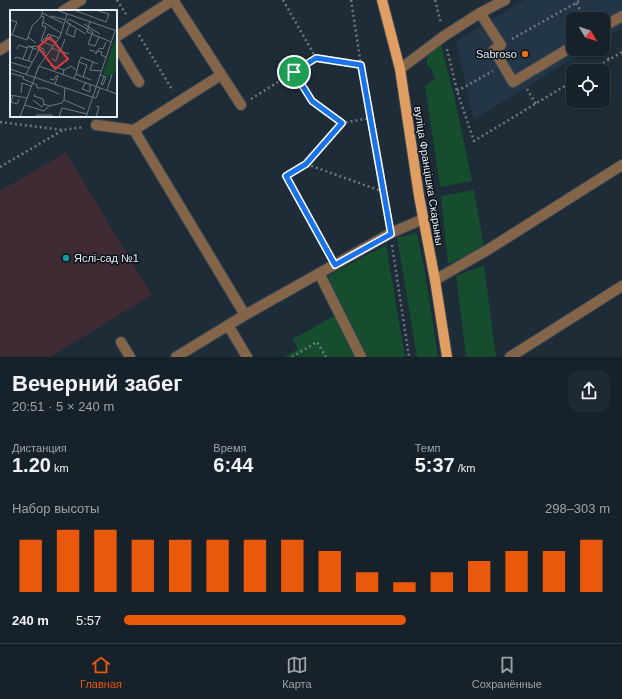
<!DOCTYPE html>
<html lang="ru">
<head>
<meta charset="utf-8">
<style>
  :root { --surface:#16212a; --page:#1f2932; --text:#f1f3f6; --muted:#9ea3a8; --line:#353e47; --accent:#ea580c }
  body { margin:0; font-family:Arial,sans-serif; background:var(--page); color:var(--text); height:100vh; display:flex; flex-direction:column; font-size:15px; white-space:nowrap }
  * { box-sizing:border-box; margin:0 }
  p { font-size:13px; color:var(--muted) }
  .icon { flex:none; width:22px; height:22px; fill:none; stroke:currentColor; stroke-width:2; stroke-linecap:round; stroke-linejoin:round }
  .map { position:relative; height:357px; overflow:hidden }
  .side { display:flex; flex-direction:column; background:var(--surface); flex:1 }
  .side>* { flex:none }
  .needle { width:26px; rotate:129deg }
  .fabs { position:absolute; left:566px; top:12px; display:grid; gap:8px }
  .fabs a { display:grid; place-items:center; width:44px; height:44px; border-radius:8px; background:var(--surface); box-shadow:0 1px 3px #0004,0 0 0 1px var(--line); font-size:20px }
  .pin { position:absolute; display:grid; place-items:center; width:34px; height:34px; color:#fff; margin:-17px; border:2px solid #fff; border-radius:50%; box-shadow:0 1px 4px #0007 }
  .round { display:grid; place-items:center; flex:none; width:42px; height:42px; border-radius:12px; background:var(--page) }
  .head { display:flex; align-items:center; justify-content:space-between; height:68px; padding:0 12px }
  h1 { font-size:22px; font-weight:600; line-height:30px }
  .metrics { display:grid; grid-template-columns:repeat(3,1fr); gap:6px; height:68px; padding:4px 12px }
  .metrics div { display:grid; align-content:center }
  .metrics b { font-size:20px; font-weight:600 }
  .metrics small { font-size:11px; font-weight:400 }
  .metrics p { font-size:11px }
  .chart { height:112px; padding:8px 12px }
  .chart p { display:flex; justify-content:space-between }
  .chart svg { width:100%; height:72px; margin-top:4px; stroke:var(--accent); stroke-width:6 }
  ul { padding:0 12px; list-style:none; font-size:13px }
  li { display:grid; grid-template-columns:64px 48px 1fr; align-items:center; height:30px }
  li i { height:10px; border-radius:5px; background:var(--accent) }
  .tab-bar { display:flex; justify-content:space-around; align-items:center; height:56px; border-top:1px solid var(--line); background:var(--surface); font-size:11px; color:var(--muted) }
  .tab-bar a { display:grid; justify-items:center; gap:2px }
  .tab-bar .selected { color:var(--accent) }
  .map>svg:first-child { display:block }
</style>
</head>
<body>
<div class="map">
<svg width="622" height="357" viewBox="0 0 622 357">
  <rect width="100%" height="100%" fill="#1e2c38"/>
  <!-- built -->
  <path fill="#233647" d="M524 0H622V27L603 39V19H573V49H587L474 120 456 41Z"/>
  <!-- education -->
  <path fill="#3e2b33" d="M66 152 152 295 50 357H0V191Z"/>
  <!-- green -->
  <path fill="#154d2e" d="M441 45 454 95 472 181 440 187 425 86 435 79 432 70 427 65V56L434 48Z
    M474 190 484 247 448 264 441 196Z
    M417 233 425 273 438 357H417L397 238Z
    M386 245 405 357H284L298 349 293 339 341 312 328 276Z
    M484 265 496 357H466L456 276Z"/>
  <g fill="none" stroke-linecap="round" stroke-linejoin="round">
    <!-- minor casing -->
    <g stroke="#3a4753" stroke-width="12">
      <path id="minor" d="M173 0 241 105
        M63 11 81 0
        M480 13 501 45 494 50 513 82 573 46
        M603 27 622 16
        M116 37 173 0
        M116 44 139 82
        M0 50 11 43
        M400 69 444 36 480 13 505 0
        M221 75 134 130 245 315
        M96 125 134 130
        M319 273 361 357
        M435 280 489 249 622 165
        M228 325 247 357
        M121 342 130 357
        M176 357 245 315 391 233 423 219
        M510 357 622 286"/>
    </g>
    <!-- major casing -->
    <g stroke="#3a4753" stroke-width="12">
      <path id="major" d="M382 0 400 69 419 196 435 280 447 357"/>
    </g>
    <!-- path -->
    <path stroke="#6c7882" stroke-width="2.5" stroke-dasharray="2 3" stroke-linecap="butt" d="M117 0 127 16
      M283 0 316 58 361 65
      M351 0 361 65 389 220
      M435 0 441 23
      M576 3 585 19
      M139 35 173 91
      M512 39 581 0
      M447 49 457 91 474 141 573 81
      M603 49 609 60
      M590 71 622 52
      M294 72 312 101 342 123 371 118
      M527 89 536 104
      M457 91 493 71
      M251 99 316 58
      M0 122 63 130 84 127
      M342 123 306 164 384 192
      M306 164 286 176 329 255
      M0 167 63 130
      M392 245 409 357
      M292 357 317 342 326 357"/>
    <!-- minor -->
    <use href="#minor" stroke="#856549" stroke-width="10"/>
    <!-- major -->
    <use href="#major" stroke="#e19e63" stroke-width="10"/>
  </g>
  <g fill="none" stroke-linecap="round" stroke-linejoin="round">
    <!-- route casing -->
    <g stroke="#fff" stroke-width="8">
      <path id="route" d="M316 58 361 65 391 234 335 265 286 176 306 164 342 123 312 101 294 72Z"/>
    </g>
    <!-- route -->
    <use href="#route" stroke="#1a73e8" stroke-width="5"/>
  </g>
  <!-- markers -->
  <circle fill="#e8710a" stroke="#0d1319" stroke-width="1.5" cx="525" cy="54" r="4"/>
  <circle fill="#0f9aa8" stroke="#0d1319" stroke-width="1.5" cx="66" cy="258" r="4"/>
  <g text-anchor="middle" dominant-baseline="central" stroke-width="3" stroke-linejoin="round" paint-order="stroke">
    <!-- poi labels -->
    <g font-size="11" fill="#e5eef6" stroke="#0d1319" text-anchor="end">
      <text x="517" y="54">Sabroso</text>
      <text x="74" y="258" text-anchor="start">Яслі-сад №1</text>
    </g>
    <!-- street labels -->
    <g font-size="11" fill="#e5eef6" stroke="#0d1319">
      <text transform="translate(429 176) rotate(81)">вуліца Францішка Скарыны</text>
    </g>
  </g>
  <!-- overview -->
  <g transform="translate(10 10)">
    <rect width="107" height="107" fill="#1e2c38"/>
    <path d="M107 24V60L100 67 93 64Z" fill="#154d2e"/>
    <path fill="none" stroke="#6e7a84" stroke-width="1" d="M46 0 107 21M64 0 96 12 99 4 88 1M32 3 53 13M31 6 34 7 32 16 36 17 31 31 43 36M41 6 56 10M0 10 7 12 2 25M33 12 51 23M56 12 76 24M57 12 59 9 83 22 78 34 85 36 89 27M80 12 77 22 101 32M60 13 56 24 64 27 66 19M74 14 90 24M0 24 17 30 18 27 26 33M18 27 22 16 31 7 33 0M36 29 38 24 49 28M32 31 35 28 46 32M20 37 26 36 34 39 32 42M41 38 59 44M7 39 9 35 17 38M79 40 84 41 86 44 87 41 92 42 91 45 96 47M87 41 90 38 93 39 96 32M50 42 55 29M5 49 6 47 22 52M13 49 18 36 36 43M42 49 46 51 49 41M18 51 23 38M0 52 19 58M69 52 71 47 88 54M83 52 80 60 91 61M40 55 54 60 53 64M0 59 82 87M54 60 61 56 66 60M0 63 14 67M26 63 29 56 107 84M16 64 29 40M66 64 69 52 77 55 73 67M90 65 96 67 93 75 91 74 94 67M14 67 13 69 27 75V78H35L49 84M64 68 66 64 81 70M40 69 44 70 46 66H48L45 74M76 72 72 79 80 82V74M55 78 54 90 75 99M97 80 102 65M11 83 12 73 21 76M25 84 24 86 33 89 34 94M0 85 17 88M3 86 1 92 7 94 9 89M83 87 86 88 90 78M23 90 32 97 34 94 39 96M15 95 34 101 39 96 52 93 54 90M86 96 89 97 86 107M26 105H42V107M10 107 29 56 50 27 57 4M49 107 52 98 77 104M76 107 105 21"/>
    <path fill="#d83c3d" fill-opacity="0.15" stroke="#d83c3d" stroke-width="2" d="M40 27 58 49 45 59 28 37Z"/>
    <rect width="107" height="107" fill="none" stroke="#e5eef6" stroke-width="2"/>
  </g>
</svg>
<div class="fabs">
<a><svg class="needle" viewBox="-14 -14 28 28"><path d="M0-13l5 13h-10z" fill="#e53935"/><path d="M0 13l5-13h-10z" fill="#9ea3a8"/></svg></a>
<a><svg class="icon" aria-label="locate" viewBox="0 0 24 24"><circle cx="12" cy="12" r="6"/><path d="M12 2v4M12 18v4M2 12h4M18 12h4"/></svg></a>
</div>
<div class="pin" style="left:294px;top:72px;background:#1e9e55"><svg class="icon" aria-label="arrive" viewBox="0 0 24 24"><path d="M6 21V4h12l-3 4 3 4H6"/></svg></div>
</div>
<section class="side">
<div class="head"><div><h1>Вечерний забег</h1><p>20:51 · 5 × 240 m</p></div><a class="round"><svg class="icon" aria-label="share" viewBox="0 0 24 24"><path d="M12 15V3M7 8l5-5 5 5M5 13v7h14v-7"/></svg></a></div>
<div class="metrics">
<div><p>Дистанция</p><b>1.20<small> km</small></b></div>
<div><p>Время</p><b>6:44</b></div>
<div><p>Темп</p><b>5:37<small> /km</small></b></div>
</div>
<div class="chart"><p><span>Набор высоты</span>298–303 m</p>
<svg viewBox="0 0 160 44" preserveAspectRatio="none"><path d="M5 44V12M15 44V6M25 44V6M35 44V12M45 44V12M55 44V12M65 44V12M75 44V12M85 44V19M95 44V32M105 44V38M115 44V32M125 44V25M135 44V19M145 44V19M155 44V12"/></svg>
</div>
<ul>
<li><b>240 m</b>5:57<i style="width:58%"></i></li>
</ul>
</section>
<nav class="tab-bar">
<a class="selected"><svg class="icon" aria-label="home" viewBox="0 0 24 24"><path d="M3 11l9-7 9 7M6 9v11h12V9"/></svg>Главная</a>
<a><svg class="icon" aria-label="map" viewBox="0 0 24 24"><path d="M3 6l6-2 6 2 6-2v14l-6 2-6-2-6 2zM9 4v14M15 6v14"/></svg>Карта</a>
<a><svg class="icon" aria-label="saved" viewBox="0 0 24 24"><path d="M7 4h10v16l-5-4-5 4z"/></svg>Сохранённые</a>
</nav>
</body>
</html>
